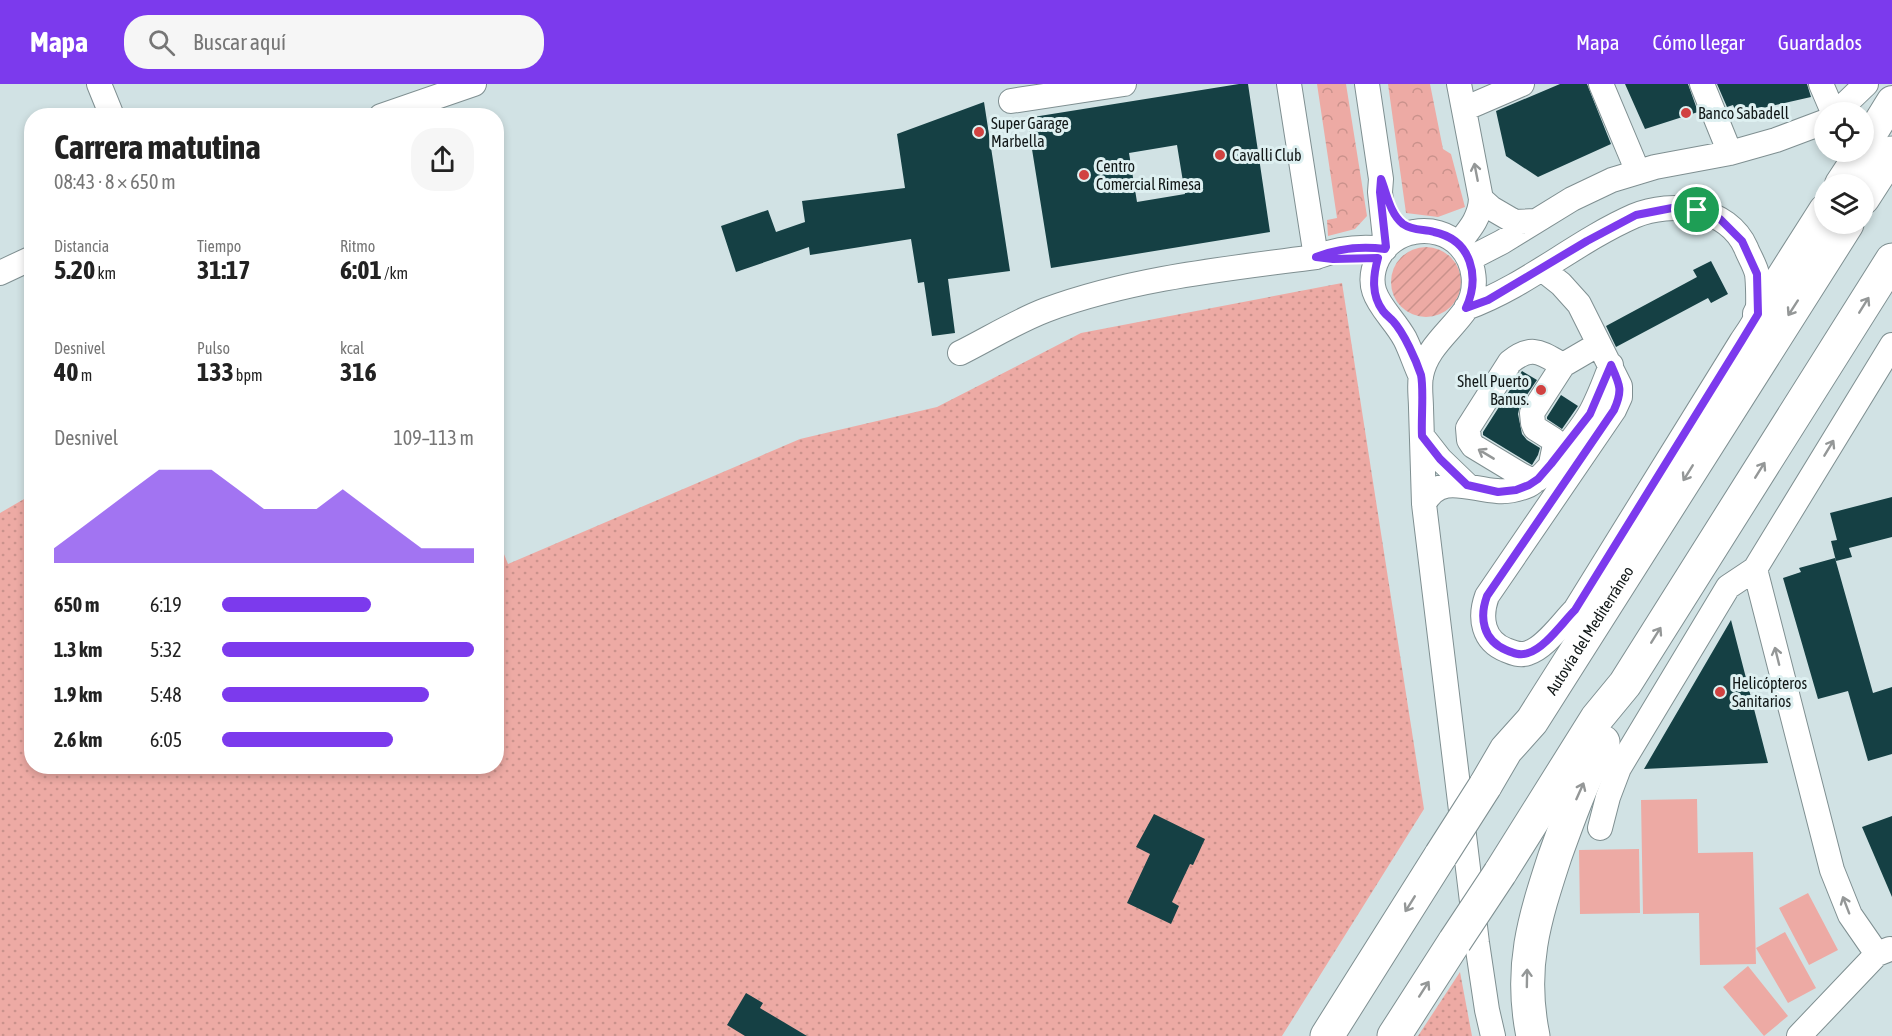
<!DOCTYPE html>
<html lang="es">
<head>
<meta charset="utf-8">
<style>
  :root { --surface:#fff; --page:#f6f6f6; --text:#222; --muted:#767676; --accent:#7c3aed }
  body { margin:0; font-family:"Asap Condensed",sans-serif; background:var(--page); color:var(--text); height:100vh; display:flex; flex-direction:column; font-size:22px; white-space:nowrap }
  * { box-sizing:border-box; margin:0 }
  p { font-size:20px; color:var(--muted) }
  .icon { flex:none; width:33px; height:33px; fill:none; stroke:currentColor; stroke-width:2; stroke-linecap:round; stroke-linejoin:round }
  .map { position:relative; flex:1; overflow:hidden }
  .sheet { position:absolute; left:24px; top:24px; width:480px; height:666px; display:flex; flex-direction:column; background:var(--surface); border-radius:24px; box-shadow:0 3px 9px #0003 }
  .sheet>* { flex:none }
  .tools { position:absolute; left:1814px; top:18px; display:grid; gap:12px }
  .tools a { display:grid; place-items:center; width:60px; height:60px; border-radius:50%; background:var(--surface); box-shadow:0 3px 9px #0003; font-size:30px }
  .pin { position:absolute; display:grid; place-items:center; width:51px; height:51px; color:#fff; margin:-26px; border:3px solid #fff; border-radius:50%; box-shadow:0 2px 6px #0007 }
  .round { display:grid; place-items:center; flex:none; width:63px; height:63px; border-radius:24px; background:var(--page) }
  .overview { display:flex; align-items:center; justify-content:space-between; height:102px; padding:0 30px }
  h1 { font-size:33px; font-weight:700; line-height:45px }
  .figures { display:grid; grid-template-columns:repeat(3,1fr); gap:9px; height:102px; padding:6px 30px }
  .figures div { display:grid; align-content:center }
  .figures b { font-size:26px; font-weight:700 }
  .figures small { font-size:16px; font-weight:400 }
  .figures p { font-size:16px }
  .chart { height:168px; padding:12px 30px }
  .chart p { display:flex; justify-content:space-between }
  .chart svg { width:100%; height:108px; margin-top:6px; fill:var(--accent); opacity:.7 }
  ul { padding:0 30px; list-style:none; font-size:20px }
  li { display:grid; grid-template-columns:96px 72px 1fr; align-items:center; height:45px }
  li i { height:15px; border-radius:8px; background:var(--accent) }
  header { display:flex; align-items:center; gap:36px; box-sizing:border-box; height:84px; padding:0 30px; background:var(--accent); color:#fff }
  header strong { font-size:28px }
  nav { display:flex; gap:33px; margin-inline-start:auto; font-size:21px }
  .search { width:420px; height:54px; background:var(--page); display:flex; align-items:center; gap:15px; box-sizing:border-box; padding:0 21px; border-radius:24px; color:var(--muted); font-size:22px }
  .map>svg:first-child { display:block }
</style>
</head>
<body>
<header>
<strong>Mapa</strong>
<div class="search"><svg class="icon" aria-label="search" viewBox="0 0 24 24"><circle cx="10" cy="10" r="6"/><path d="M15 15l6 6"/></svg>Buscar aquí</div>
<nav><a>Mapa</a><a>Cómo llegar</a><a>Guardados</a></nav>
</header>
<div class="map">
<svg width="1892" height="952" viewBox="0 0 1892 952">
  <defs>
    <pattern id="grass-dots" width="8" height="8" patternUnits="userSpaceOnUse" patternTransform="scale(1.5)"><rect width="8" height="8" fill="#edaaa4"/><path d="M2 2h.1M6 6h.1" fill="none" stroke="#ca928c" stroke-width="1.8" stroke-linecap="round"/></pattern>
    <pattern id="forest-crowns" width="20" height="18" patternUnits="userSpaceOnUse" patternTransform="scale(1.5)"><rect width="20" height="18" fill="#edaaa4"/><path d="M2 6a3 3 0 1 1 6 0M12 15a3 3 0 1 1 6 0" fill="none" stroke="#ca928c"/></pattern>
    <pattern id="garden-furrows" width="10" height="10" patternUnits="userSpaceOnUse" patternTransform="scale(1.5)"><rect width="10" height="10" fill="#edaaa4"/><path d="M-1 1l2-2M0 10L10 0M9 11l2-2" fill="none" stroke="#ca928c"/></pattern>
  </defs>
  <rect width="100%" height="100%" fill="#d1e2e4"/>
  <!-- grass -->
  <path fill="url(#grass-dots)" d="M1342 199 1424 725 1282 952H0V429L31 411 32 682H496L497 453 508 480 800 355 937 323 1081 249Z
    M1460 888 1472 952H1418Z"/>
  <!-- forest -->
  <path fill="url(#forest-crowns)" d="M1317 0H1346L1367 132 1355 145 1328 152 1327 136 1337 134Z
    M1388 0H1430L1443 65 1451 70 1465 123 1438 133 1406 129Z"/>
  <!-- garden -->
  <path fill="url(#garden-furrows)" d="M1391 198a35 35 0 1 1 70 0a35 35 0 1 1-70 0Z"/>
  <!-- pitch -->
  <path fill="#edaaa4" d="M1697 715 1698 769 1753 768 1756 880 1700 881 1699 829 1643 830 1641 716Z
    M1639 765 1640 829 1580 830 1579 766Z
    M1808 809 1838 866 1809 881 1779 824Z
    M1785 848 1816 904 1788 919 1756 864Z
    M1748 882 1788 932 1764 952 1723 903Z"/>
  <!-- building -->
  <path fill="#154044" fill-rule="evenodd" d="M1239 0H1248L1270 148 1051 184 1027 34ZM1177 61 1185 110 1137 118 1129 69Z
    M1560 0H1587L1611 60 1538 93 1506 72 1496 27Z
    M1625 0H1688L1698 28 1645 45Z
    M1717 0H1807L1811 13 1737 30 1733 21 1727 23Z
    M984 18 1010 187 948 195 955 249 932 252 924 198 918 199 911 155 810 171 809 163 736 188 721 142 768 126 776 148 805 138 802 117 905 104 897 50Z
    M1711 177 1728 210 1711 219 1708 214 1616 263 1606 242 1697 193 1693 186Z
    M1522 287 1537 296 1520 321 1518 330 1522 350 1527 356 1540 364 1538 371 1532 381 1483 351V348Z
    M1561 311 1578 322 1562 345 1547 335V333Z
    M1892 413V453L1849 464 1852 473 1836 477 1831 457 1837 456 1830 429Z
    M1835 474 1873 609 1892 603V670L1868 677 1848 607 1818 615 1783 494 1801 488 1799 484Z
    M1731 536 1768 679 1644 685Z
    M1154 730 1205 755 1193 781 1190 780 1172 818 1179 822 1171 840 1127 819 1150 770 1136 763Z
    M1892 732V813L1862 743Z
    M746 909 763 919 760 924 807 952H745L727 941Z"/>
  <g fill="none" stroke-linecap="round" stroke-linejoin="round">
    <!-- minor casing -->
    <g stroke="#7f8f91" stroke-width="26">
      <path id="minor" d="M99 0 112 32
        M1367 0 1381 95 1380 108 1386 163
        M1601 0 1638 88
        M1702 0 1730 69
        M1821 0 1833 28
        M1011 17 1124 0
        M1464 25 1522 0
        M1837 28 1866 0
        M381 32 474 0
        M1481 115 1491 124 1515 138 1536 137
        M1458 160C1470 145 1480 134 1481 115L1459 0
        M1316 173C1339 164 1361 162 1385 165
        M1469 175 1502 158 1572 115 1612 96 1655 83 1730 69 1776 56 1824 38
        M0 189 32 174
        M1466 224C1527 202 1575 158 1634 132 1672 116 1728 123 1746 164 1749 172 1755 181 1757 190 1758 197 1759 224 1757 231 1754 240 1746 250 1741 258L1575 526C1562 539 1545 564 1528 569 1520 572 1513 569 1506 566 1483 557 1479 534 1487 512L1614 326 1620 313V302L1579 220 1561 200 1542 185
        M960 269C988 255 1017 237 1046 226 1133 194 1225 185 1316 173L1289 0
        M1421 293C1415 280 1411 267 1405 255 1390 227 1360 211 1378 174 1385 161 1399 150 1414 148 1430 145 1448 149 1460 162 1475 178 1479 205 1466 225 1451 247 1426 264 1421 292 1419 302 1421 314 1421 324 1422 356 1423 388 1424 420L1477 859 1487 926 1493 952
        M1422 352 1440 375 1467 401
        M1551 380 1555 360 1554 356 1535 344 1533 339 1532 329 1563 281 1599 260
        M1538 395H1529L1521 391 1473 362 1469 356 1468 344 1510 278C1532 260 1541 269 1563 281
        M1424 420C1439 388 1471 406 1497 407 1508 408 1520 405 1529 401 1544 394 1582 344 1591 328 1599 313 1605 297 1611 281
        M1755 485 1832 786 1850 831 1877 870
        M1600 744 1608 713 1619 684 1728 503 1755 485 1892 261
        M1799 952 1877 870 1890 865"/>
    </g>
    <!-- major casing -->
    <g stroke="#7f8f91" stroke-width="32">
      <path id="major" d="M1863 64 1892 17
        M1840 100 1861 68
        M1758 230 1824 126"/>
    </g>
    <!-- highway casing -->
    <g stroke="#7f8f91" stroke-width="35">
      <g id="highway">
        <path d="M1863 114 1892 69"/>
        <path id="s1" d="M1485 702 1506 666 1532 637 1847 140"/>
        <path d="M1500 789 1597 634 1625 600 1892 176"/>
        <path d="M1327 952 1441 771"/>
        <path d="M1394 952 1455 857"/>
        <path d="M1533 952C1519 884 1534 836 1555 772 1569 733 1583 694 1603 658"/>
      </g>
    </g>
    <!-- minor -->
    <use href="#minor" stroke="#fff" stroke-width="24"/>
    <!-- major -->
    <use href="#major" stroke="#fff" stroke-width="30"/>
    <!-- highway -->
    <use href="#highway" stroke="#fff" stroke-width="33"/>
    <!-- highway-bridge casing -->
    <g stroke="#7f8f91" stroke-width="35" stroke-linecap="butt">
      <path id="highway-bridge" d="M1441 771 1485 702
        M1455 857 1500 789"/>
    </g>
    <!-- highway-bridge -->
    <use href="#highway-bridge" stroke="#fff" stroke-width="33"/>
  </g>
  <!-- one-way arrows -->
  <defs><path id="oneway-shaft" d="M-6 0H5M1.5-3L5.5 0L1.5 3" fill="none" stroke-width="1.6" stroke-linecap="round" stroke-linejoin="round" transform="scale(1.5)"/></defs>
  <g stroke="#949797">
    <use href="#oneway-shaft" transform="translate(1476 88) rotate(-101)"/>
    <use href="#oneway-shaft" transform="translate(1864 221) rotate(-58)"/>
    <use href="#oneway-shaft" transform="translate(1793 224) rotate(123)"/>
    <use href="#oneway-shaft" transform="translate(1829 364) rotate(-59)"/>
    <use href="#oneway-shaft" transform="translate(1486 370) rotate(-149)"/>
    <use href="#oneway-shaft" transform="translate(1760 386) rotate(-58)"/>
    <use href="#oneway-shaft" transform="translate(1688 389) rotate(122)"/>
    <use href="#oneway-shaft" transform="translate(1656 551) rotate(-58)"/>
    <use href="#oneway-shaft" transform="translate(1777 572) rotate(-104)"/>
    <use href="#oneway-shaft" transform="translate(1580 707) rotate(-66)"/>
    <use href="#oneway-shaft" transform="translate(1410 820) rotate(122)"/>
    <use href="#oneway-shaft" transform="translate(1846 821) rotate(-111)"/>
    <use href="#oneway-shaft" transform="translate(1527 894) rotate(-89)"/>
    <use href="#oneway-shaft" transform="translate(1424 905) rotate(-57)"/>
  </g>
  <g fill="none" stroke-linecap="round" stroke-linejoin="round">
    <!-- route casing -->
    <g stroke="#fff" stroke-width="12">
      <path id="route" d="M1381 95C1387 110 1390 130 1403 140 1413 147 1424 145 1434 148 1472 156 1480 193 1466 224L1488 216 1587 157 1636 131 1672 124 1697 126 1720 135 1742 157 1757 190 1758 230 1741 258 1575 526C1562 539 1545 564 1528 569 1520 572 1513 569 1506 566 1483 556 1479 534 1487 512L1614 326C1623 306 1620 301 1611 281L1590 330 1551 380 1538 395 1529 401 1516 406 1498 408 1467 401 1440 375 1422 352C1421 336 1424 305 1421 291 1416 276 1404 249 1393 237 1390 234 1386 231 1383 227 1371 211 1373 192 1378 174L1333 175 1316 173C1339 164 1361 162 1385 165L1386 163 1380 108Z"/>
    </g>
    <!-- route -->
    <use href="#route" stroke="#7c3aed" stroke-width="8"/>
  </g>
  <!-- markers -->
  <g fill="#d14241" stroke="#def0f1" stroke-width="2">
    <circle cx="1686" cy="29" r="6"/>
    <circle cx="979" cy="48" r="6"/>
    <circle cx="1220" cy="71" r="6"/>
    <circle cx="1084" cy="91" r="6"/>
    <circle cx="1541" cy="306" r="6"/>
    <circle cx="1720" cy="608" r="6"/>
  </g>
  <g text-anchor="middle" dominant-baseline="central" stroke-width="6" stroke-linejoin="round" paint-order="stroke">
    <!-- poi labels -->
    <g font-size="16" fill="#121818" stroke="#def0f1" text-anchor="start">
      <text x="1698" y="29">Banco Sabadell</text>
      <text x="991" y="39">Super Garage<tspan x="991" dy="18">Marbella</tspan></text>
      <text x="1232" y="71">Cavalli Club</text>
      <text x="1096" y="82">Centro<tspan x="1096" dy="18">Comercial Rimesa</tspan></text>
      <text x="1529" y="297" text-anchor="end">Shell Puerto<tspan x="1529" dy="18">Banus.</tspan></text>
      <text x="1732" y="599">Helicópteros<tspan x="1732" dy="18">Sanitarios</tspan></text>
    </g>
    <!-- street labels -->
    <g font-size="16" fill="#121818" stroke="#def0f1">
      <text stroke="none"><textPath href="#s1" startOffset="188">Autovía del Mediterráneo</textPath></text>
    </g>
  </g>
</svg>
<div class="tools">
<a><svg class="icon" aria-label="locate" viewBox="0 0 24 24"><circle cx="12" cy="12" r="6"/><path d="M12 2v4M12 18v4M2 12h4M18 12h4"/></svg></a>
<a><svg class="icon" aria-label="layers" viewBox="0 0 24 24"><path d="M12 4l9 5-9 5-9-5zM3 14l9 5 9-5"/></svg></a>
</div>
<div class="pin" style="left:1697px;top:126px;background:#1e9e55"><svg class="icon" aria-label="arrive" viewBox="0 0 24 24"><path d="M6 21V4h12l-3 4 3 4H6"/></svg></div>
<section class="sheet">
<div class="overview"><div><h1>Carrera matutina</h1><p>08:43 · 8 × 650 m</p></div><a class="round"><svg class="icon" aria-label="share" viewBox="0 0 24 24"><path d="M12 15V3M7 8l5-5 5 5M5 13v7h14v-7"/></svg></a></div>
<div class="figures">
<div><p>Distancia</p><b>5.20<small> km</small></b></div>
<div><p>Tiempo</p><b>31:17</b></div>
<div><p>Ritmo</p><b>6:01<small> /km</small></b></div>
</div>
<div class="figures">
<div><p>Desnivel</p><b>40<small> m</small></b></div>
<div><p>Pulso</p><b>133<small> bpm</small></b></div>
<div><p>kcal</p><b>316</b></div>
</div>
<div class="chart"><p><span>Desnivel</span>109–113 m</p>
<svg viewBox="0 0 160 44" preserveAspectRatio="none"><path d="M0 44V38L10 30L20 22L30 14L40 6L50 6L60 6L70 14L80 22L90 22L100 22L110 14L120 22L130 30L140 38L150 38L160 38V44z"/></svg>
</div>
<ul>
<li><b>650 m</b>6:19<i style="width:59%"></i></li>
<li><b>1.3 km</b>5:32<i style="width:100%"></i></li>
<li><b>1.9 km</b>5:48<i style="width:82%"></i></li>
<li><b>2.6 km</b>6:05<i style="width:68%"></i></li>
</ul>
</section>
</div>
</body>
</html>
